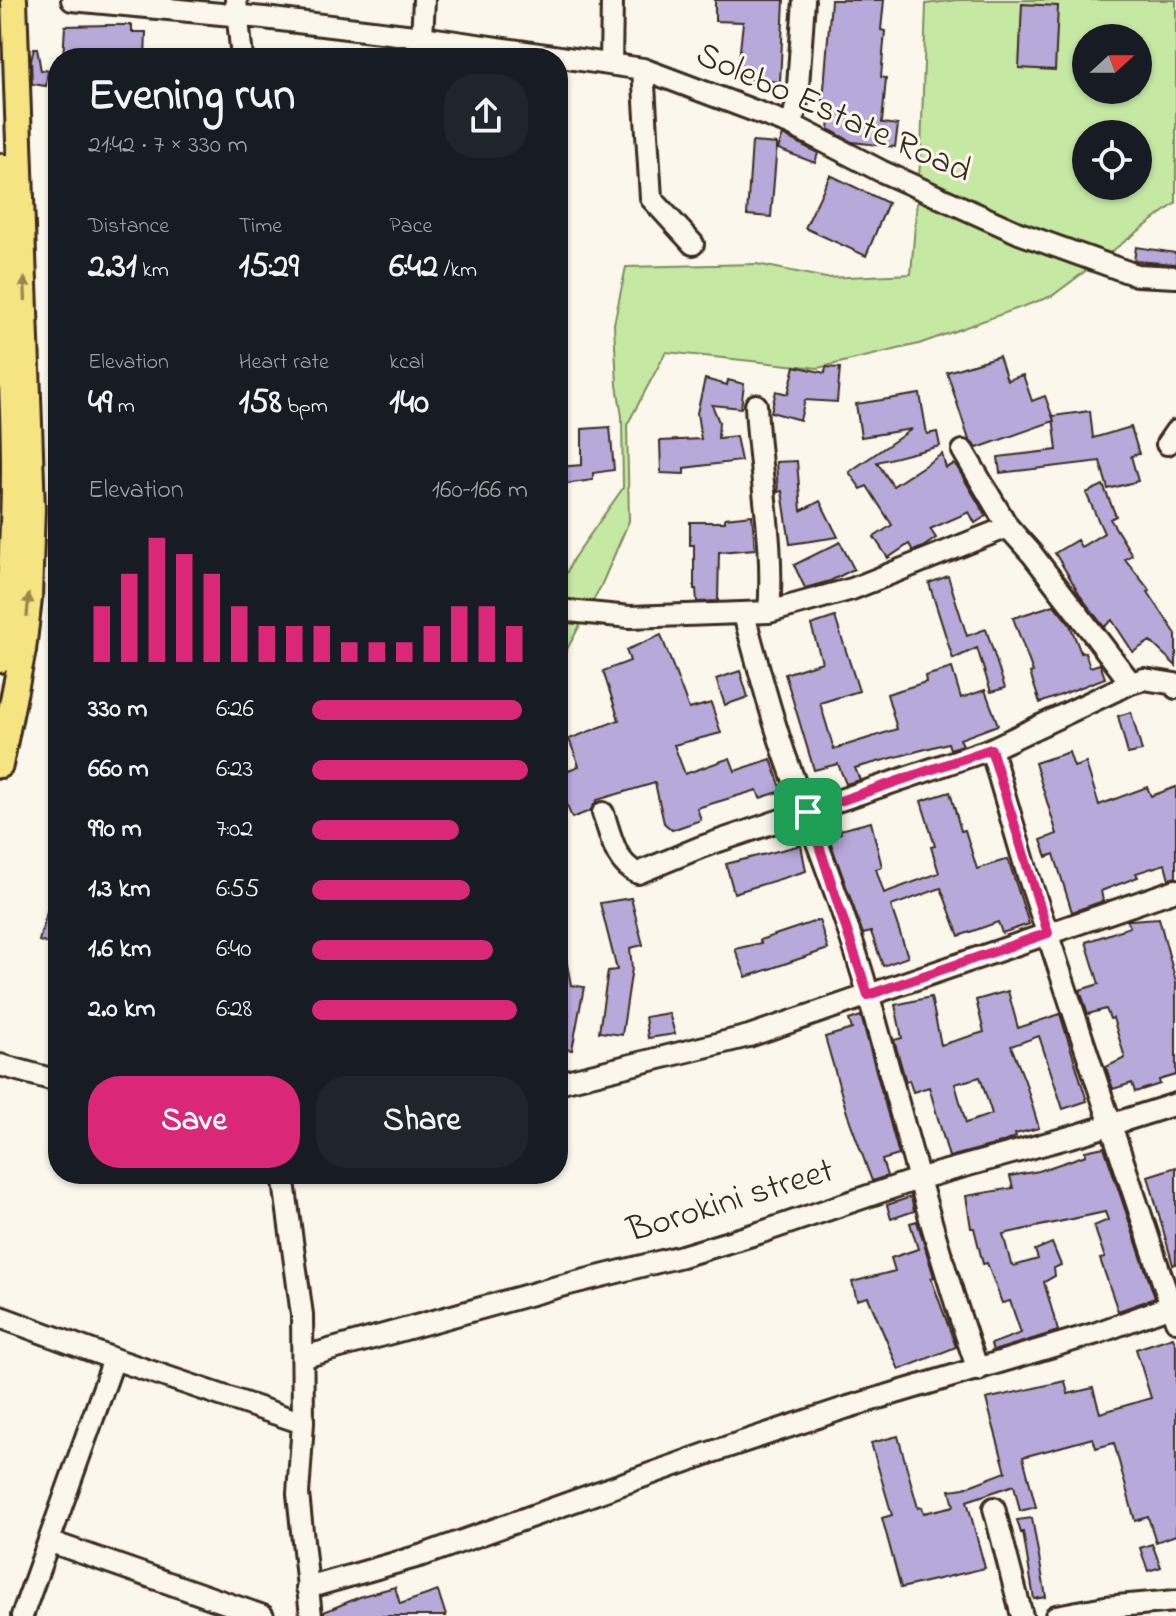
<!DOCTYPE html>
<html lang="en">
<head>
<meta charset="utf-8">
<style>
  :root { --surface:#171b24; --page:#20242c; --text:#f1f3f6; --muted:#9ea1a6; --accent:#db2777 }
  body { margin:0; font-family:"Indie Flower",sans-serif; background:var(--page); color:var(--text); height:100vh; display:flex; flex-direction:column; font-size:30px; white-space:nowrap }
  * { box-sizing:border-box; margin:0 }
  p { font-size:26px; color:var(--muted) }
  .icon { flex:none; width:44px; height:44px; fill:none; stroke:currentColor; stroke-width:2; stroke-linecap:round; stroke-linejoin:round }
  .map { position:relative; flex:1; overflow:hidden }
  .panel { position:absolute; left:48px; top:48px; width:520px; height:1136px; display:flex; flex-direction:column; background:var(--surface); border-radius:32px; box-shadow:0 2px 6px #0004 }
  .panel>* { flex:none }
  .needle { width:52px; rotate:69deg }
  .controls { position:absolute; left:1072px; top:24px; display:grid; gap:16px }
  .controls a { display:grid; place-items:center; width:80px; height:80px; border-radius:50%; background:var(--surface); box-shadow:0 2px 6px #0004; font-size:40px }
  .pin { position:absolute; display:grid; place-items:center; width:68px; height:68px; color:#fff; margin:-34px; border-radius:16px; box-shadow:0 4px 12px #0006 }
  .round { display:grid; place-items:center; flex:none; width:84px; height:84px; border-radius:32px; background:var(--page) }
  .headline { display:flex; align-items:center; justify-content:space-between; height:136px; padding:0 40px }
  h1 { font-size:44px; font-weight:700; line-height:60px }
  .figures { display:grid; grid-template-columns:repeat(3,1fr); gap:12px; height:136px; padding:8px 40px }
  .figures div { display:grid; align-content:center }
  .figures b { font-size:34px; font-weight:700 }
  .figures small { font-size:22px; font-weight:400 }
  .figures p { font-size:22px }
  .chart { height:224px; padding:16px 40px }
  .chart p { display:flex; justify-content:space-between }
  .chart svg { width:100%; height:144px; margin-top:8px; stroke:var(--accent); stroke-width:6 }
  .cta { display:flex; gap:16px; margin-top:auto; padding:16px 40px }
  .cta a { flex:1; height:92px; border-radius:32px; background:var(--accent); color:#fff; font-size:32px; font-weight:700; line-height:92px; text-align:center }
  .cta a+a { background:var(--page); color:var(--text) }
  ul { padding:0 40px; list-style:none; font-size:26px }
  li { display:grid; grid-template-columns:128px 96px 1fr; align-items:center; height:60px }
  li i { height:20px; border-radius:10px; background:var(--accent) }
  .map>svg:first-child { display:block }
</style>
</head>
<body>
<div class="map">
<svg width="1176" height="1616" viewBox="0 0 1176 1616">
  <rect width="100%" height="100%" fill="#fbf7ec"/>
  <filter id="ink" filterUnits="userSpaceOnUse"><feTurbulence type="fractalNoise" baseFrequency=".0125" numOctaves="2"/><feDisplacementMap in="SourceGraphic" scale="16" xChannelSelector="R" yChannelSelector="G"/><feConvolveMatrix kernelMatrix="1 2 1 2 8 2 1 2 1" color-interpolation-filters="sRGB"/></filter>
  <g filter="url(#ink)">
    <!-- green -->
    <path fill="#c5e9a3" stroke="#808a60" stroke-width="2" fill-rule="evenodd" d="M957 0H1176V203L1052 296 919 344 818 368 666 352 627 425 629 521 601 586 558 666V591L573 559 623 488 622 416 617 385 614 324 626 267 757 264 826 278 911 274 921 151 926 4ZM1086 38H1138V90H1086ZM1086 134H1138V186H1086Z"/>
    <!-- building -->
    <path fill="#b7a9da" stroke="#3b2a1e" stroke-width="2" fill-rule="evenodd" d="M715 0H784L780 82 737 78 743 22 715 21Z
      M831 0H884L881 30 885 31 881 77 886 78 882 123 898 125 895 147 852 142 829 129 832 102 823 101Z
      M1022 4 1058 6 1055 70 1019 68Z
      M109 25H132V32H146L145 58H63L65 26Z
      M34 48H37L41 71 48 70 46 86 32 84 31 60Z
      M783 135 818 153 815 163 778 149Z
      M752 142 777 144 771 217 747 215Z
      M830 175 888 203 866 256 805 228Z
      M1136 247 1176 253V264L1134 261Z
      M999 356 1007 380 1023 375 1032 401 1045 396 1054 421 977 448 969 440 947 372Z
      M795 366 825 373 826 367 840 368 837 402 805 400 800 420 771 412 776 391 788 394Z
      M705 379 727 385 728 380 744 384 741 408 712 405 719 422 718 438 736 436 741 461 684 468V474L661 473 660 441 701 439 697 413Z
      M920 394 927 434 937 432 940 446 877 462 893 486 942 454 946 468 954 464 957 467 986 516 975 523 969 512 930 529 936 538 923 547 913 551 909 544 888 558 874 537 892 525 867 486 861 489 849 472 912 429 861 437 856 404Z
      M1090 411 1093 438 1131 427 1139 454 1131 456 1138 481 1108 489 1100 461 1000 473 998 457 1057 450 1053 416Z
      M610 427 614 470 593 473V480L558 485V467L582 465V429Z
      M797 461 801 511 820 501 838 537 790 544 782 491 778 492 776 462Z
      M1103 485 1116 516 1110 519 1132 555 1125 559 1150 591 1148 592 1176 634V666L1150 641 1133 652 1112 620 1104 627 1082 598 1055 553 1077 540 1081 547 1104 533 1086 493Z
      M752 515 755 549 719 552 718 601 697 602 696 589H694V545H690V522H725V518Z
      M840 542 854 569 830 581 805 588 794 565Z
      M948 576 967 636 986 629 1005 688 991 692 977 648 953 659 929 583Z
      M1054 605 1070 625 1081 653 1085 652 1090 667 1100 664 1105 678 1040 703 1030 673 1033 672 1013 618Z
      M835 617 859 691 820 703 834 749 897 729 887 694 926 682 925 676 952 668 961 698 985 690 998 725 960 739 963 745 950 749 948 743 855 768 860 780 846 784 838 764 814 770 785 674 822 662 811 625Z
      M661 635 689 709 711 703 721 733 674 745 685 774 730 758 735 771 771 759 782 791 760 798 757 790 697 808 701 820 672 830 664 823 655 783 597 800 590 811 572 818 558 783V774L579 766 569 739 619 720 603 671 630 661 626 650Z
      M740 671 748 697 725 705 716 679Z
      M1131 712 1142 751 1128 754 1118 716Z
      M1069 752 1074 767 1086 763 1099 805 1147 787 1151 796 1176 787V877L1169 879 1165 864 1136 873 1138 877 1101 891 1103 901 1072 912 1054 854 1047 857 1041 840 1057 834 1035 763Z
      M950 792 961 831 965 830 977 869 1008 859 1029 924 1002 933 998 922 959 936 941 888 891 906 908 957 883 966 871 932 863 934 829 838 841 833 840 830 871 822 882 867 876 869 884 893 939 873 931 847 935 846 921 801Z
      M801 845 806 871 734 893 726 864Z
      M54 887 58 888V946L39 941Z
      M631 898 643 945 630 948 632 968 622 1035 599 1032 608 971 617 970 600 903Z
      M1159 918 1176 982V1075L1159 1080 1160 1084 1135 1092 1132 1083 1113 1089 1106 1067 1125 1058 1113 1018 1110 1019 1106 1009 1088 1014 1080 990 1099 984 1086 942 1130 927 1127 920H1130Z
      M819 920 828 949 746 977 735 949 761 943 760 940Z
      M558 948H564L571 985 584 987 572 1050 558 1048Z
      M1008 991 1018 1028 1060 1014 1087 1101 1063 1109 1039 1036 1011 1046 1025 1081 1039 1128 1015 1134 1016 1137 1001 1143 949 1157 929 1087 913 1092 909 1080 906 1082 894 1040 902 1038 895 1005 931 997 941 1045 984 1032 976 1000ZM980 1077 992 1114 966 1123 955 1084Z
      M669 1013 675 1034 648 1038 645 1017Z
      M861 1016 899 1155 882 1160 887 1176 872 1181 847 1113 825 1037 852 1029 849 1020Z
      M1104 1147 1155 1298 1118 1311 1100 1259 1105 1258 1094 1226 1108 1220 1105 1212 1003 1234 1011 1264 1014 1266 1038 1259 1035 1250 1052 1243 1061 1265 1054 1268 1055 1276 1044 1282 1058 1331 993 1351 991 1344 1021 1333 1010 1301 1002 1303 987 1263 983 1264 974 1228H971L966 1196 1013 1188 1010 1176 1039 1171 1086 1155 1085 1151Z
      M1176 1167V1264L1173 1265 1148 1176Z
      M911 1197 914 1211 891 1219 887 1205Z
      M917 1221 934 1277 931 1278 956 1347 899 1370 868 1297 857 1300 852 1282 895 1271 891 1258 918 1249 910 1223Z
      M1173 1337 1176 1345V1535L1156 1542 1148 1517 1135 1521 1114 1443 1096 1448 1093 1438 1023 1457 1036 1507 1020 1511 1014 1485 967 1501 985 1568 901 1588 882 1518 892 1515 871 1443 898 1436 918 1508 922 1507 924 1513 954 1506 950 1490 964 1488 1006 1472 986 1399 1065 1381 1068 1394 1093 1388 1100 1413 1151 1398 1136 1349Z
      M1032 1518 1046 1597 1034 1599 1023 1532 1021 1533 1017 1520Z
      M1152 1544 1161 1567 1148 1571 1140 1548Z
      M395 1587 400 1604 438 1591 446 1616H324V1612L362 1596Z"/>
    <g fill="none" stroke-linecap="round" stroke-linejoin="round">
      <!-- minor casing -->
      <g stroke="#3b2a1e" stroke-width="26">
        <path id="minor" d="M72 0 264 18 422 37 643 69 792 125 881 171 1019 233 1136 275 1176 277
          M236 0 242 58
          M422 37 424 0
          M611 64 612 0
          M643 69 651 198 693 244
          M792 125 797 101 804 0
          M756 405C759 474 775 543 769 612
          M1167 444 1176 431
          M963 451 1008 527 1032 554 1131 683
          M558 610 630 617 769 612 852 589 1008 527
          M744 615C758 664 770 714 787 761 815 839 847 917 869 997 904 1122 935 1248 978 1370
          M991 749 1026 869 1176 1321
          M603 813C611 835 615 864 638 873L701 847 991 749 1131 683 1144 679 1175 684 1176 688
          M0 1065 58 1081
          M558 1083 749 1036 1176 890
          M283 1174 302 1315 303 1423 298 1494 311 1616
          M0 1317 114 1359 303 1423
          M304 1357 557 1287 682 1256 759 1233 921 1178 1081 1134 1176 1104
          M994 1508 1022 1616
          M51 1542 263 1616
          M307 1588 423 1555 709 1453 845 1408 1097 1333 1176 1304
          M22 1616 114 1359
          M1056 1616 1105 1607 1176 1601"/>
      </g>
      <!-- major casing -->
      <g stroke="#3b2a1e" stroke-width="30">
        <path id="major" d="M0 166C8 329 27 497 0 660
          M0 765 23 650 29 598 32 509 14 0"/>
      </g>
      <!-- minor -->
      <use href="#minor" stroke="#fbf7ec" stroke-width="20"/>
      <!-- major -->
      <use href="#major" stroke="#f6e381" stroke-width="24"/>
    </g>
    <!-- one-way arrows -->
    <defs><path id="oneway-solid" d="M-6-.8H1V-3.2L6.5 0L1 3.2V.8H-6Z" transform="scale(2)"/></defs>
    <g fill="#988650">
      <use href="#oneway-solid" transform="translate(25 289) rotate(-92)"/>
      <use href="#oneway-solid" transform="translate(28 605) rotate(-85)"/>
    </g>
  </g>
  <g fill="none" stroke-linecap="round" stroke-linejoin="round" filter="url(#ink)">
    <!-- route casing -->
    <g stroke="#fff" stroke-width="16">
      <path id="route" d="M991 749 1048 933 868 995 808 812Z"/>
    </g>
    <!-- route -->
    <use href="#route" stroke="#db2777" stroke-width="10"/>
  </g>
  <g text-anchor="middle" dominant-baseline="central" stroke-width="6" stroke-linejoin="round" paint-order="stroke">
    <!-- street labels -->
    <g font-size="36" fill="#3b2a1e" stroke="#fbf7ec">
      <text transform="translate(833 114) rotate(24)">Solebo Estate Road</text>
      <text transform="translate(731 1202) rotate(-17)">Borokini street</text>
    </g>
  </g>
</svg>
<div class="controls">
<a><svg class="needle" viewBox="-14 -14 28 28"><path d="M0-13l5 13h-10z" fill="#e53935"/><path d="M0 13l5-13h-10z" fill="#9ea1a6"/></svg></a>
<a><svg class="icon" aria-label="locate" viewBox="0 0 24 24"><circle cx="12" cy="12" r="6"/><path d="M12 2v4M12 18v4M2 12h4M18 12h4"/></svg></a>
</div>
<div class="pin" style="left:808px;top:812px;background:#1e9e55"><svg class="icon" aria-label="arrive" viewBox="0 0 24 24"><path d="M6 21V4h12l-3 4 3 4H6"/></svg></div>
<section class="panel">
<div class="headline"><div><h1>Evening run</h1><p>21:42 · 7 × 330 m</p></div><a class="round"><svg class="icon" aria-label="share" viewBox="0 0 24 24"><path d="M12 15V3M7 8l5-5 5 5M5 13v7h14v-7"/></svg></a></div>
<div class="figures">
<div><p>Distance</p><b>2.31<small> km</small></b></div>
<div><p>Time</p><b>15:29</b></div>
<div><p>Pace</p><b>6:42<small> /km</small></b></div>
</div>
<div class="figures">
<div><p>Elevation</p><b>49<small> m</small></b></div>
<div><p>Heart rate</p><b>158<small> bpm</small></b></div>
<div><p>kcal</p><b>140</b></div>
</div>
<div class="chart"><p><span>Elevation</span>160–166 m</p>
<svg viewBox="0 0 160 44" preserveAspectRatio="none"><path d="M5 44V27M15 44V17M25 44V6M35 44V11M45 44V17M55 44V27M65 44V33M75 44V33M85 44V33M95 44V38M105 44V38M115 44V38M125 44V33M135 44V27M145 44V27M155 44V33"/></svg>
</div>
<ul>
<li><b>330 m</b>6:26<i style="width:97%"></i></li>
<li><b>660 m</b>6:23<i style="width:100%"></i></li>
<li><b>990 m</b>7:02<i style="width:68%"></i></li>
<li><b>1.3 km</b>6:55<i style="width:73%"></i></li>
<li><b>1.6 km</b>6:40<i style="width:84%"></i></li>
<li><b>2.0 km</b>6:28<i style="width:95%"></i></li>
</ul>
<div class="cta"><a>Save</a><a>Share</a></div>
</section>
</div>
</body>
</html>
